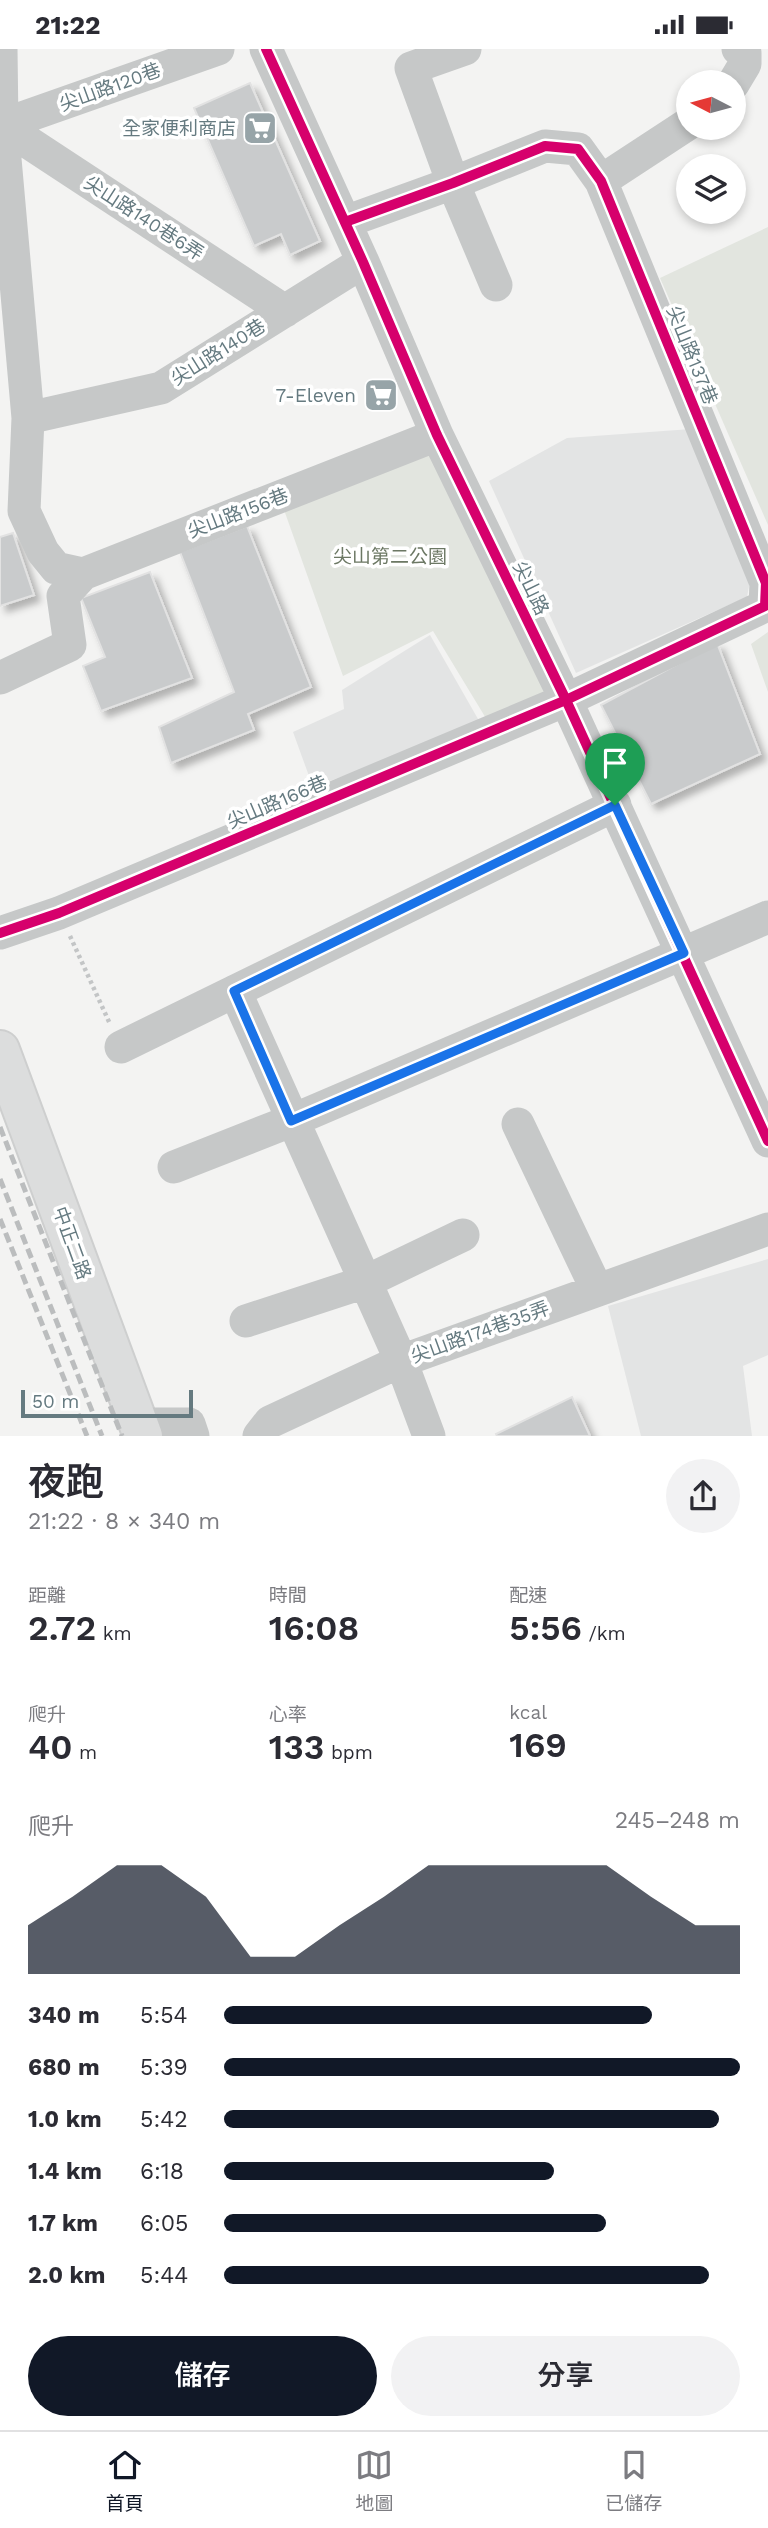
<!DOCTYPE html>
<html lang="zh-TW">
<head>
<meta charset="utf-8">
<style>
  :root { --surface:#fff; --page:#f2f2f3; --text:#2b2b33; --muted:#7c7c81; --line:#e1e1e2; --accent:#111827 }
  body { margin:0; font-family:"Work Sans","Noto Sans TC",sans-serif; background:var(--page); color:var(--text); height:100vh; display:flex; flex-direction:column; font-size:26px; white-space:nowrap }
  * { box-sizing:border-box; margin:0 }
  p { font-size:23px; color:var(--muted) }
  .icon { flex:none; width:38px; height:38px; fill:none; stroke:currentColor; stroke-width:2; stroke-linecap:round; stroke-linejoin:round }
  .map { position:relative; height:1387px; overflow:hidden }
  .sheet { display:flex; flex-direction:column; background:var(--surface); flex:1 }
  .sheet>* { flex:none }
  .needle { width:46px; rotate:276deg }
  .tools { position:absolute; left:676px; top:21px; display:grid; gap:14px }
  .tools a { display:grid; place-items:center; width:70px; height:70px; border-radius:50%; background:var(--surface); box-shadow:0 4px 10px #0003; font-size:35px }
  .scale { position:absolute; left:21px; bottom:18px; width:172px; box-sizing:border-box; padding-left:7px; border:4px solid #657a80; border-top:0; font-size:19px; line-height:24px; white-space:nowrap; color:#657a80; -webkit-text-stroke:5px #fff; paint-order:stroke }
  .pin { position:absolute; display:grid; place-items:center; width:60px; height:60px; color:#fff; margin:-72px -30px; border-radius:50% 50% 50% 0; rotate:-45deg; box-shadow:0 0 7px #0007 }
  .pin .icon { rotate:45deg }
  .round { display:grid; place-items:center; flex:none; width:74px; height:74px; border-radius:37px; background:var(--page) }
  .headline { display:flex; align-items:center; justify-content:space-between; height:119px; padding:0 28px }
  h1 { font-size:38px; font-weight:600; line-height:52px }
  .figures { display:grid; grid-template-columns:repeat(3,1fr); gap:10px; height:119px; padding:7px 28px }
  .figures div { display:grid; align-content:center }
  .figures b { font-size:35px; font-weight:600 }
  .figures small { font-size:19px; font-weight:400 }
  .figures p { font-size:19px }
  .chart { height:196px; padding:14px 28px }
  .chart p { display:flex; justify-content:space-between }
  .chart svg { width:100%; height:126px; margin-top:7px; fill:var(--accent); opacity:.7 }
  .button { display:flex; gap:14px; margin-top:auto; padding:14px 28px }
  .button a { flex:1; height:80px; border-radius:42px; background:var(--accent); color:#fff; font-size:28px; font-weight:600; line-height:80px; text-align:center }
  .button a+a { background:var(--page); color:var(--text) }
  ul { padding:0 28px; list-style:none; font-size:23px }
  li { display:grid; grid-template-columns:112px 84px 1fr; align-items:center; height:52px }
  li i { height:18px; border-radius:9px; background:var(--accent) }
  .status { display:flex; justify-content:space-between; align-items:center; height:49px; padding:0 35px; background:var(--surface); direction:ltr }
  .status svg { height:19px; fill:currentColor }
  .tabs { display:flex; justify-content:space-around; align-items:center; height:98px; border-top:2px solid var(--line); background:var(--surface); font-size:19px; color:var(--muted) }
  .tabs a { display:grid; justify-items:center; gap:4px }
  .tabs .active { color:var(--accent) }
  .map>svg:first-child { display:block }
</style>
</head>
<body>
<div class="status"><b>21:22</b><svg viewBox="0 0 49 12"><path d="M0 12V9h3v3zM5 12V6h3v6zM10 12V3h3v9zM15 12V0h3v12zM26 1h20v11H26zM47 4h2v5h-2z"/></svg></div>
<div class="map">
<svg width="768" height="1387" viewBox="0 0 768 1387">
  <defs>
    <filter id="shadow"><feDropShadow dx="6" dy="6" stdDeviation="3.5" flood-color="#0004"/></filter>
  </defs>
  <rect width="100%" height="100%" fill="#f3f3f2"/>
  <!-- built -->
  <path fill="#e3e4e4" d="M691 380 752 521 747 548 576 624 489 432 567 389Z
    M430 586 482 677 313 738 293 683 344 660 342 641Z
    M768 1210V1306L743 1317 752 1387H641L608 1257Z"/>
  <!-- green -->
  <path fill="#e2e5df" d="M768 178V476L660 229Z
    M432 396 550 645 487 671 433 582 343 627 283 458Z
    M768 583V643L751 595Z"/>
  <!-- building -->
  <path fill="#c9cbcc" stroke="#e2e2e2" stroke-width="2" filter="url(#shadow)" d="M250 34 320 192 290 206 281 185 254 197 194 59Z
    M247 477 311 638 248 665 254 681 171 714 159 678 234 643 180 503Z
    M13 484 34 546 0 557V488Z
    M150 523 192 629 101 662 83 617 105 608 81 549Z
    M717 594 760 705 651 755 601 656Z
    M572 1348 590 1387H497L496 1385Z"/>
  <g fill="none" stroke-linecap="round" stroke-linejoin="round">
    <!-- major casing -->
    <g stroke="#cecfcf" stroke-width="42">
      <path id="major" d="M0 1001 143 1387"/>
    </g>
    <!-- path -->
    <path stroke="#c3c5c6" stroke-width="4.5" stroke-dasharray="3.5 3.5" stroke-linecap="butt" d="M70 887 110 975"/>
    <!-- minor -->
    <path stroke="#c6c8c8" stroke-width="33" d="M1 0 2 76 28 369 24 462 43 503 56 519 83 525 437 386
      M266 0 363 213 437 386 566 651 768 1092
      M465 0 411 19 453 134 496 236
      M733 35 745 15V4L738 0
      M2 76 285 262
      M2 76 218 0
      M601 132 688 75
      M28 369 161 339 363 213
      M0 629 70 596 63 547 83 525
      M0 884 59 864 566 651 765 557 766 534 601 132 578 100 545 97 453 134 345 173
      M235 942 401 1312 768 1180
      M121 998 615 756
      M518 1075 597 1241
      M174 1118 291 1072 768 868
      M246 1272 365 1233 463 1186
      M139 1375H189L193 1387
      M259 1387 270 1373 401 1312 429 1387"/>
    <!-- major -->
    <use href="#major" stroke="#dcdddd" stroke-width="38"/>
    <!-- rail -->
    <path stroke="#bbbdbe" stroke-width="5" stroke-dasharray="10 5" stroke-linecap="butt" d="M0 1078 122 1387
      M0 1130 102 1387
      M0 1170 87 1387"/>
    <!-- cycleway casing -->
    <g stroke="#fff" stroke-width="15">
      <path id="cycleway" d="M266 0 363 213 437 386 566 651 768 1092
        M0 884 59 864 566 651 765 557 766 534 601 132 578 100 545 97 453 134 345 173"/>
    </g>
    <!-- cycleway -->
    <use href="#cycleway" stroke="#d6006c" stroke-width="10"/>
  </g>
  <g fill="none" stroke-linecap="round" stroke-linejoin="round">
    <!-- route casing -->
    <g stroke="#fff" stroke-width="14">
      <path id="route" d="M615 756 684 904 291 1072 234 942Z"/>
    </g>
    <!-- route -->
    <use href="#route" stroke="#1a73e8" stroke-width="9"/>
  </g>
  <!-- icons -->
  <defs>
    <g id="supermarket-square" transform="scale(1.75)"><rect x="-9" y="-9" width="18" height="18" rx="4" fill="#97a4a8" stroke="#fff"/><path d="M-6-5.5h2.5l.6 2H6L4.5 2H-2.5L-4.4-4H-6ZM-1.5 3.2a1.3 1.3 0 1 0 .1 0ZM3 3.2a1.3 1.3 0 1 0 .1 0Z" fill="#fff"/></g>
  </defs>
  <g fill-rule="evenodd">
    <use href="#supermarket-square" x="260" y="79"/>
    <use href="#supermarket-square" x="381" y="346"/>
  </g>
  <g text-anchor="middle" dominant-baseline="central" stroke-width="7" stroke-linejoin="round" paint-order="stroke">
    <!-- street labels -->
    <g font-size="19" fill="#657a80" stroke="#fff">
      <text transform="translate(110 38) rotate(-20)">尖山路120巷</text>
      <text transform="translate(144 169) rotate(33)">尖山路140巷6弄</text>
      <text transform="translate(218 303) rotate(-32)">尖山路140巷</text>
      <text transform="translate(692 306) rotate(68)">尖山路137巷</text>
      <text transform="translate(238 464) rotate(-21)">尖山路156巷</text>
      <text transform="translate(531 539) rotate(64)">尖山路</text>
      <text transform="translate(277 753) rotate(-23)">尖山路166巷</text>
      <text transform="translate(72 1194) rotate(70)">中正二路</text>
      <text transform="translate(480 1283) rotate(-20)">尖山路174巷35弄</text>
    </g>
    <!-- poi labels -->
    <g font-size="19" fill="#657a80" stroke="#fff" text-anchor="end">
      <text x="236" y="79">全家便利商店</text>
      <text x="356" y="346">7-Eleven</text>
    </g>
    <!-- park labels -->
    <g font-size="19" fill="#6c7864" stroke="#fff">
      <text x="390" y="507">尖山第二公園</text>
    </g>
  </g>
</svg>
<div class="tools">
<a><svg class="needle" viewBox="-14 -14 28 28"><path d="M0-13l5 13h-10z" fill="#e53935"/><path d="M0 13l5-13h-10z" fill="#7c7c81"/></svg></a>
<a><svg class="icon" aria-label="layers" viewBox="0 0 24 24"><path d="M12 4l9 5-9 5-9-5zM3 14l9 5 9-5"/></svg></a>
</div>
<div class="scale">50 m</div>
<div class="pin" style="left:615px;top:756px;background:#1e9e55"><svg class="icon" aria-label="arrive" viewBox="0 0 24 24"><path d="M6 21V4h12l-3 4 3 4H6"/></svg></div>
</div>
<section class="sheet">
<div class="headline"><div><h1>夜跑</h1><p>21:22 · 8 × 340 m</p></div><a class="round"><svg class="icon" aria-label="share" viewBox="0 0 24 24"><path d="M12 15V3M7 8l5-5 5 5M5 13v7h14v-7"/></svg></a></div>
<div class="figures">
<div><p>距離</p><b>2.72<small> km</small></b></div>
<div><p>時間</p><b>16:08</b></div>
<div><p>配速</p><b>5:56<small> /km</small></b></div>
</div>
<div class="figures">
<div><p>爬升</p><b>40<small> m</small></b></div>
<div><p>心率</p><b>133<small> bpm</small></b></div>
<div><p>kcal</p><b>169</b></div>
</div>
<div class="chart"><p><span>爬升</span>245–248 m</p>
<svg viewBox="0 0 160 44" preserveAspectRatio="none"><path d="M0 44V27L10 17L20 6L30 6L40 17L50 38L60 38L70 27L80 17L90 6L100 6L110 6L120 6L130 6L140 17L150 27L160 27V44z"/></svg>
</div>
<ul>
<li><b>340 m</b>5:54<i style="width:83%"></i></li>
<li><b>680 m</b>5:39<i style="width:100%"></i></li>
<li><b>1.0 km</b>5:42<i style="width:96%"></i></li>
<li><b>1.4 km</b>6:18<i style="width:64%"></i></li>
<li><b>1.7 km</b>6:05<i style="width:74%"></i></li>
<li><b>2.0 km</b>5:44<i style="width:94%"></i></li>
</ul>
<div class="button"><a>儲存</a><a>分享</a></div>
</section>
<nav class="tabs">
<a class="active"><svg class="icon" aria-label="home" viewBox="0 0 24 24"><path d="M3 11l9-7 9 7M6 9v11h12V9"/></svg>首頁</a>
<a><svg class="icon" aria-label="map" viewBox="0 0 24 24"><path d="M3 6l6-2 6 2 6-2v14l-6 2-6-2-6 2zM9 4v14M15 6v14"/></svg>地圖</a>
<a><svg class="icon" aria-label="saved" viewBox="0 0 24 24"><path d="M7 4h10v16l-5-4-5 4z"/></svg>已儲存</a>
</nav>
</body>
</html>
